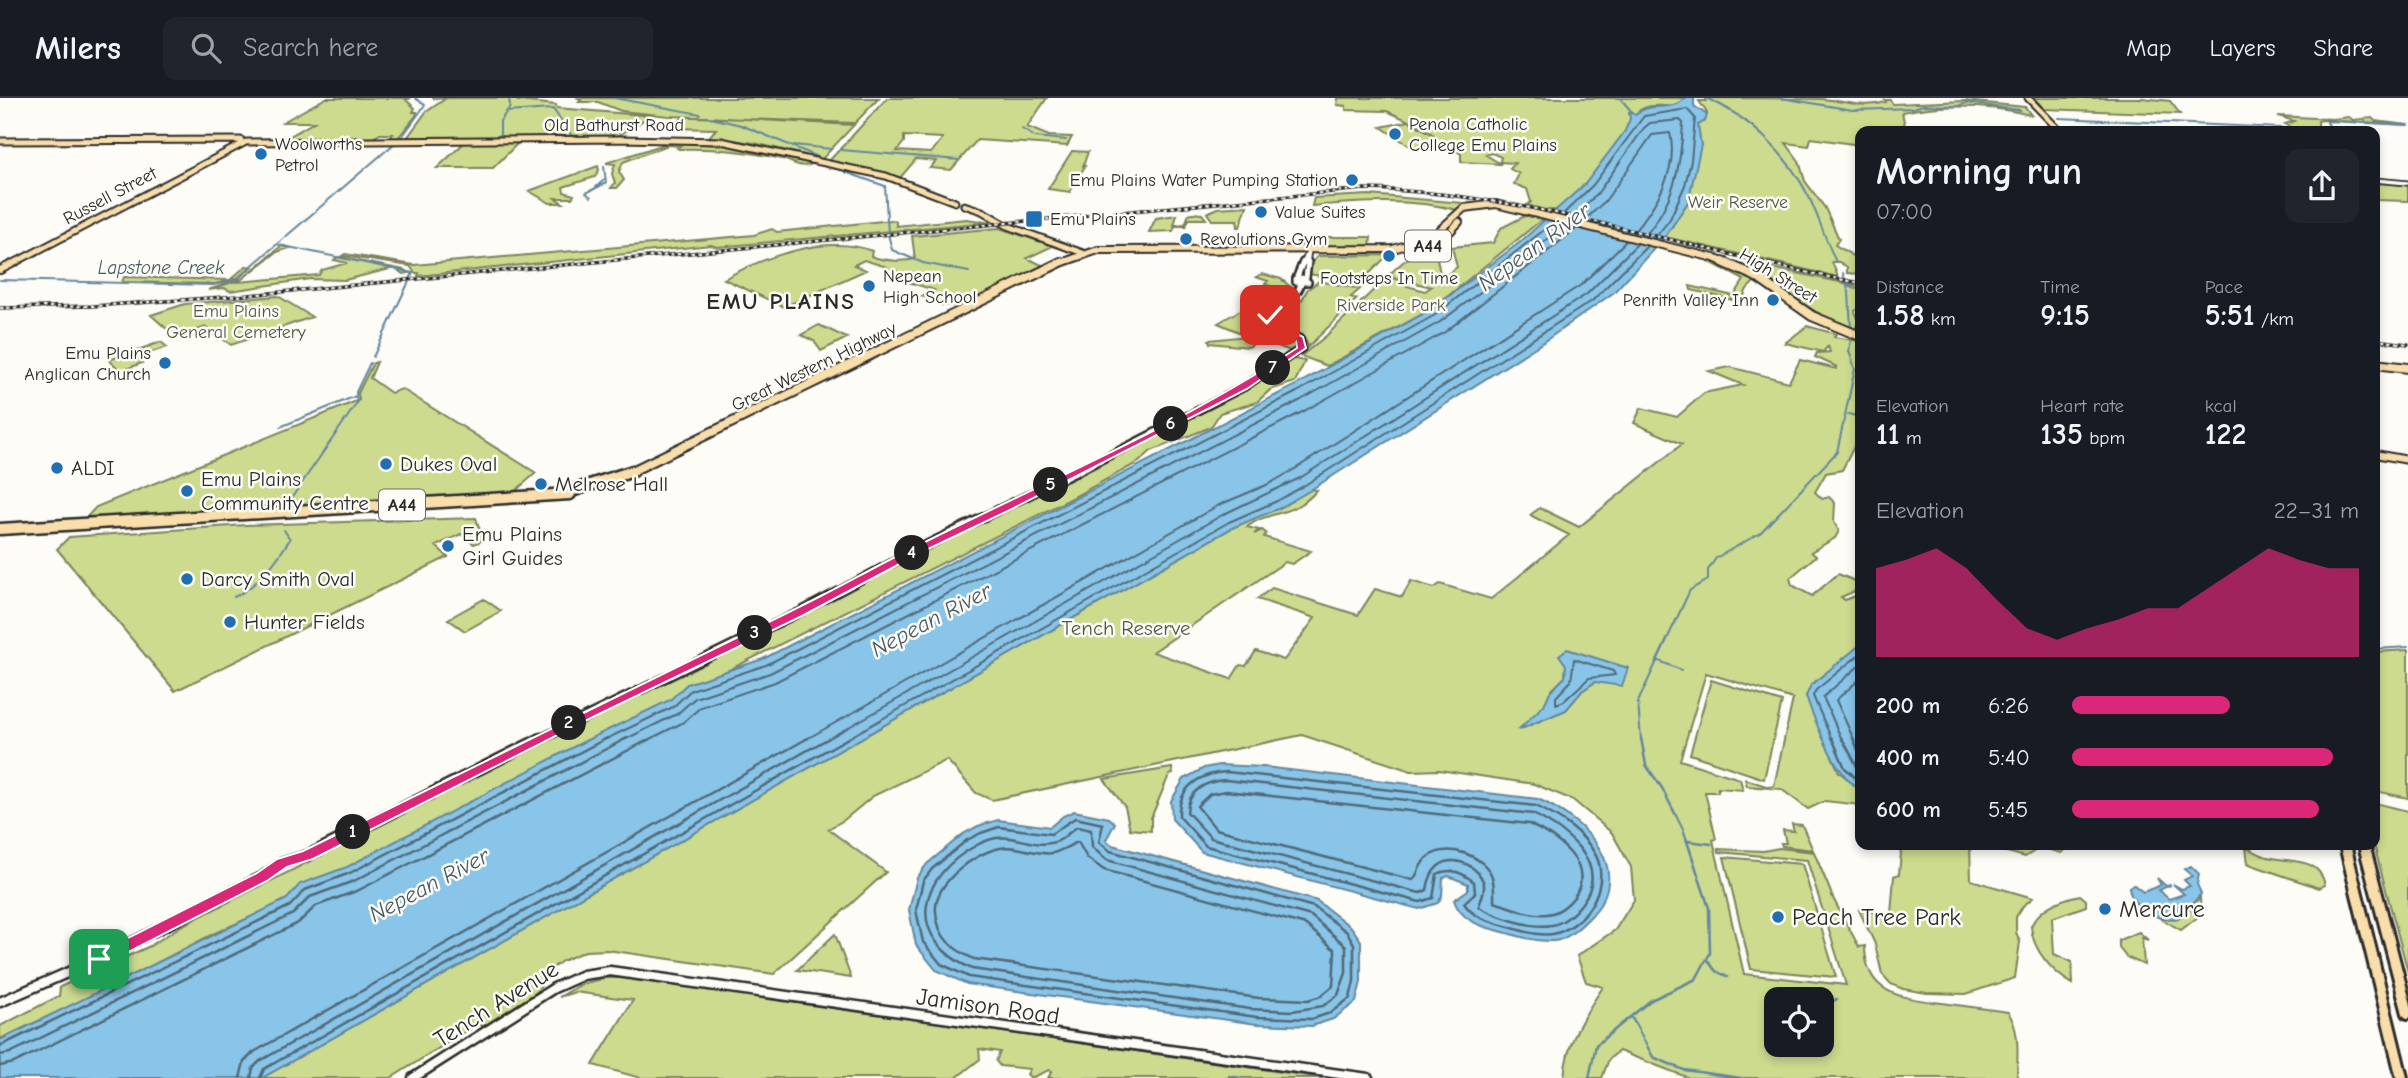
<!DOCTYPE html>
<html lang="en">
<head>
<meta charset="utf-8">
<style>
  :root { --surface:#171b24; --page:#20242c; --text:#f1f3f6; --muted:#9ea1a6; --line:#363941; --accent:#db2777 }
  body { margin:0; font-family:"Comic Neue",sans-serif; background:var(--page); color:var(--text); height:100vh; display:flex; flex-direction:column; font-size:26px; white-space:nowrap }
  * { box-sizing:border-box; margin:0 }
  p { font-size:23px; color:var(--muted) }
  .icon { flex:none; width:38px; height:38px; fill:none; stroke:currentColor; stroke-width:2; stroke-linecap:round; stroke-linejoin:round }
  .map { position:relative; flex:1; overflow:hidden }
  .side { position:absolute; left:1855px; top:28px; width:525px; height:724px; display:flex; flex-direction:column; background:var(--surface); border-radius:14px; box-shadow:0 4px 10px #0003 }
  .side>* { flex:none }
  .buttons { position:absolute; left:1764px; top:889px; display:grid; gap:14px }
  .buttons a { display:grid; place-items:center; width:70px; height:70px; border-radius:14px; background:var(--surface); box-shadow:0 4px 10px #0003; font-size:35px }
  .pin { position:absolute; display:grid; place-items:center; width:60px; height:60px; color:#fff; margin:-30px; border-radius:14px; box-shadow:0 4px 10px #0006 }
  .km { position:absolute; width:35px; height:35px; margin:-18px; border-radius:50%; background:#222; color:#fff; font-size:19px; line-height:35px; text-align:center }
  .round { display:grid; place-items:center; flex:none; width:74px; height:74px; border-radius:14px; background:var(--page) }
  .head { display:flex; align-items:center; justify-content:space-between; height:119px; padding:0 21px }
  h1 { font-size:38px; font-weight:700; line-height:52px }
  .metrics { display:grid; grid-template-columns:repeat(3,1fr); gap:10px; height:119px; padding:7px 21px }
  .metrics div { display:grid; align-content:center }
  .metrics b { font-size:30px; font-weight:700 }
  .metrics small { font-size:19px; font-weight:400 }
  .metrics p { font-size:19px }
  .chart { height:196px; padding:14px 21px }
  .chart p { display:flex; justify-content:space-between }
  .chart svg { width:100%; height:126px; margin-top:7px; fill:var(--accent); opacity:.7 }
  ul { padding:0 21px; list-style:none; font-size:23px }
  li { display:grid; grid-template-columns:112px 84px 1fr; align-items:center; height:52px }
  li i { height:18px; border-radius:9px; background:var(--accent) }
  header { display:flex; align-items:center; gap:42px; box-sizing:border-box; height:98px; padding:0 35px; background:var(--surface); border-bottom:2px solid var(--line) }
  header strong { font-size:33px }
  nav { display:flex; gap:38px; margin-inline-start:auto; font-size:24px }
  .search { width:490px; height:63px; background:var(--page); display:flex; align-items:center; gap:18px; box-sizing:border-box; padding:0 24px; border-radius:14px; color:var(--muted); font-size:26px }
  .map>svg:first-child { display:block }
</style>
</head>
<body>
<header>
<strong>Milers</strong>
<div class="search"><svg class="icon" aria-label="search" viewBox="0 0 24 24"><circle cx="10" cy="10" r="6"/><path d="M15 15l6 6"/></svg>Search here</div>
<nav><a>Map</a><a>Layers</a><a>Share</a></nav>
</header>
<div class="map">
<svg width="2408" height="980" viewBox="0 0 2408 980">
  <rect width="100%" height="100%" fill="#fdfcf7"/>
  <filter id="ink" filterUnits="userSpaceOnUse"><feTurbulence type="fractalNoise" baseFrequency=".0143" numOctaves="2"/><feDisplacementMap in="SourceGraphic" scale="14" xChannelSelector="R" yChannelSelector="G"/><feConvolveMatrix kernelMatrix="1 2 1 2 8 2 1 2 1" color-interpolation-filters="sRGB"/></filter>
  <g filter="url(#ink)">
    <!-- green -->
    <path fill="#cddb8f" stroke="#7c835d" stroke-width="2" fill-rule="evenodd" d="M326 0H411L406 2 415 10 413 14H417L416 18 398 40H390L393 36H380L371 41H285L314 24H283Z
      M432 0H520L518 3 556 7 557 10 653 18C637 23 630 34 613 39L407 40 426 14 445 1Z
      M578 0H879L855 25 669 18 621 13 598 4H579L581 2Z
      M887 0H1047L1027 29 1049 38 1072 39 1067 48 977 42 951 72 930 70 936 63 916 61 900 80 829 63ZM904 38 942 40V41L931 55 897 53 904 44Z
      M1338 0H1685C1672 15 1654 2 1640 12 1632 18 1630 24 1625 33 1615 50 1575 103 1559 111 1549 115 1536 109 1527 107L1531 104 1527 91 1514 86 1519 76 1510 71 1515 65 1500 64 1501 59 1492 55 1486 57 1501 66 1461 64V56L1442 43 1413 50 1381 29 1409 23 1437 39 1420 28 1387 13 1346 12V8L1337 7Z
      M1706 0C1745 0 1784 0 1822 1 1846 3 1863 11 1886 4L1885 2H1890L1893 6 1965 3 2025 9 2031 17C1988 7 1944 6 1902 14L1906 33H1860V47L1811 40 1809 48 1786 45 1799 63 1805 83 1825 110 1839 141 1835 147C1849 155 1860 159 1860 176L1847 175V169L1839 164H1832L1838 179 1665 139 1688 104 1699 43 1698 27 1705 23 1707 15 1699 3H1706Z
      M2034 0H2142L2170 3 2180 16 2044 11Z
      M2278 18 2333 21 2349 19 2353 22 2372 20 2375 23 2408 27 2322 22 2318 23V28L2315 30H2291L2285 26 2294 23Z
      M683 19H705L854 27 822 61 754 45 709 39 716 31 672 30Z
      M465 44H519L493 70H437Z
      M671 44 735 48 812 66C800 71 794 64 782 61 747 53 714 50 679 51L677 50 680 48 668 47 623 64 619 74 624 82 617 90H611L615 85 612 76 615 66 606 65Z
      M1072 53 1088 54 1083 68H1085L1070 94 1048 91Z
      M598 68 599 72 595 79 563 89 564 94 574 97 572 100H555L563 105H550L529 93Z
      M2375 85 2408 87V103L2375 102Z
      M1369 97 1464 105 1457 112C1411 100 1359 104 1312 108L1314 100Z
      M1247 108 1240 129H1238L1237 122H1212L1207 115 1218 110Z
      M1192 115 1202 116 1206 121H1189L1186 128H1175L1173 133 1149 134 1156 120 1177 117 1174 127 1185 126 1189 116Z
      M1519 115 1545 119 1432 211 1327 268 1301 258 1326 238 1387 179 1410 184 1407 188 1425 193 1431 189 1388 178C1406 160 1410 155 1436 155L1440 176 1446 177 1457 169 1452 149 1493 145 1501 130 1525 118Z
      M966 121 990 124 717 149 711 147 418 178 419 175H415L410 168 342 158 345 156 414 167 754 137 772 131 777 134 892 122 896 123V128Z
      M999 130 1053 148 1027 160 1044 168 962 208 941 207 922 198 934 192 905 183 911 180 896 173 889 176 887 169 864 162 854 167 866 172 784 209 724 181C763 159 826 136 872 153L871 158C883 163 903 164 915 161L912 138Z
      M1318 139H1371L1370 149H1318Z
      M281 148 290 150 277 154 238 184 319 177 322 172 347 165 334 162 338 159 404 172 409 175 403 176 396 171H390L345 182 310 181 230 193 224 190 208 192 242 181Z
      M1395 157 1392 160 1386 159 1360 185 1309 176 1313 163 1318 158Z
      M1714 162 1755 183 1747 191 1741 204 1691 192 1690 188 1734 198 1744 182 1710 164Z
      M246 168 252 169 239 180 215 186 122 184 124 179 230 182Z
      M1763 168 1859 188V210L1855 213 1859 223 1856 229 1859 230 1860 226V236C1824 221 1793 200 1762 177Z
      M1262 176 1281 181 1291 189 1289 196 1265 212 1261 221 1270 232 1293 242 1295 250 1290 253 1260 241 1249 249 1210 245 1209 242 1248 238 1218 225 1277 191 1265 186 1268 183 1256 179Z
      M1319 183 1360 191 1351 199 1357 201 1308 249C1305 231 1283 234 1276 219L1302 202 1307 192Z
      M278 198 312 219 231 247 206 229 176 239 151 217 185 206Z
      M819 227 847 240 821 253 814 243 801 237Z
      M1807 228 1836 236 1834 239 1860 243V337L1842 372 1826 375 1815 394 1822 401 1829 399 1835 405 1834 424 1839 433 1835 440 1811 454 1816 458 1790 480 1792 487 1812 498 1838 476 1860 485V491L1841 499 1845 502 1860 496V547L1806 598 1839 674 1860 691V707L1825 703 1808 711 1781 691 1747 688 1745 681 1769 689 1774 688 1793 601 1706 575 1680 662 1740 681 1743 692 1718 690V694H1705L1716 741 1713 742 1744 876 1846 887 1807 762 1719 754 1718 751 1763 753 1779 750 1814 754 1834 802 1859 849 1865 848C1865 898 1904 900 1942 905 1964 908 1986 911 2008 914 2021 934 2017 957 2017 980H1689L1619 953 1609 961 1602 980H1564C1566 945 1584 917 1603 889L1586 884 1577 858 1615 832 1634 802 1631 769 1612 735 1573 702 1534 686 1439 672 1411 673 1302 637 992 702 976 695 947 662 873 698 844 722 828 731 886 774 774 876 607 852 585 853 562 863 551 871 537 894 483 929 479 925 391 980H262L1232 430 1309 391 1317 392C1295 419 1268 412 1247 429L1259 432 1254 436 1262 432 1266 435 1264 439 1311 453 1292 466 1285 464 1153 554 1231 581 1240 567 1246 568 1256 553 1284 562 1315 520 1257 501 1272 490 1358 517 1375 491 1402 499 1411 483 1434 490 1440 486 1491 501 1569 437 1530 417 1540 410 1579 429 1682 346 1634 325 1641 310 1677 319 1704 295 1743 287 1709 273 1730 269 1789 284 1800 262 1837 271V269L1815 259 1817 255 1830 254 1828 248 1823 254 1785 245ZM1566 567 1595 584 1582 593 1566 612 1521 631 1545 607 1550 594 1565 579ZM1776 901H1822V947H1776Z
      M161 244 167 249 137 259 142 265 121 273 109 262Z
      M1293 261 1305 263 1295 284 1270 292 1257 304 1220 315 1211 329 1151 353 1139 364 1072 400 693 590 304 795 215 835 102 893 0 941V928L59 898 60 889 150 848 181 828 1252 289Z
      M377 264 370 280 391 295 402 291 536 375 513 395 83 423 96 409 359 302 358 295 373 265Z
      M476 420 483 442 474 446 461 436 436 448 448 459 175 593 57 451 69 439 246 427Z
      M484 501 501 513 465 533 448 521Z
      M2408 552V700L2375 693V554Z
      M1711 582 1782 604 1764 681 1690 656Z
      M1172 670 1173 676 1169 677 1151 720V733L1130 731 1125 709 1104 681Z
      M2375 705 2408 713V874L2374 747Z
      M1792 726 1802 727 1813 752 1782 748 1781 745H1786L1783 732 1794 733Z
      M1897 747H1970L1971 782 2033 800 2023 808 2016 819V834L2020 844 2015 880 1966 896 1927 895 1903 891 1891 886 1882 876 1875 846 1859 812 1891 816 1894 778 1899 776 1901 755Z
      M1982 747H2073L2061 755 2041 749 2025 759Z
      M2246 750C2253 752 2260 757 2268 759 2290 765 2319 758 2325 787L2319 790 2252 767 2248 765Z
      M1724 759 1802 766 1836 879 1751 871Z
      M2080 797 2086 802V808L2052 820 2054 856 2072 864 2073 886C2053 875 2032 852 2031 828 2040 809 2061 801 2080 797Z
      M2200 799 2201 817 2195 812 2192 813 2198 819 2181 832 2158 819 2180 820Z
      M2139 834 2148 842 2142 840 2144 867 2126 859 2119 850V842Z
      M835 836 851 880 797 872Z
      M606 880H627L1323 980H1048L1052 973 1049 972 1031 980 1027 976 1030 971 1000 968 996 963 1000 954 979 951 980 961 956 980H641L593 967 633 902 575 894 559 899 582 886Z"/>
    <!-- water -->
    <path fill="#89c5e9" stroke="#63879d" stroke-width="2" d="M1685 0H1694V8L1707 17 1705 23 1698 27 1701 47 1688 104 1665 139 1613 195 1545 243 1309 393 1280 410 1232 430 262 980H0V942L287 801 300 786 347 769 581 645 670 602 687 586 763 561 1294 288 1432 211 1519 145 1585 86 1625 33 1630 21 1629 15 1636 16C1650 3 1671 15 1685 0Z
      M1860 547V691C1837 680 1815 624 1806 598L1811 587Z
      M1567 551 1628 570 1622 588 1595 584 1582 593 1566 612 1518 632 1544 607 1550 594 1565 579 1566 567 1559 557Z
      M1219 667 1264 669 1538 701C1587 723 1639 774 1586 823 1578 831 1566 842 1554 843 1535 844 1514 837 1496 832 1479 828 1460 821 1454 802L1468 792V786L1449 778 1443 780 1442 798 1438 805 1419 811 1202 754 1172 721 1171 703 1184 681 1204 670Z
      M1074 713 1109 720 1115 725 1106 742 1112 747 1317 803 1352 830 1361 843V884L1356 904 1333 921 1312 928 1257 926 967 886 936 872 916 847 909 812 917 780 927 766 963 736 978 728 998 722 1050 729 1063 718Z
      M2191 768 2199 776 2197 786 2201 796 2180 820C2158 824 2132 812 2129 789L2134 787 2143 794 2161 787 2157 780 2166 788 2171 787 2158 792 2169 801 2184 796 2173 786 2182 791 2190 788 2184 782 2192 778 2184 771Z"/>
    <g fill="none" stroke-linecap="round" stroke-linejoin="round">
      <!-- shore-far1 -->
      <path stroke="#516977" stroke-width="2" d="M1562 117 1593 87 1644 18 1687 11 1695 20 1691 63 1685 87 1670 121 1655 140
        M1572 120 1597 96 1644 30 1650 25 1680 22 1683 25C1681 69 1674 104 1645 138
        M1584 123 1606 102 1652 37 1670 35C1679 72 1656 108 1633 135
        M1574 561 1613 573 1615 577 1589 580 1564 603 1556 606V599L1571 583Z
        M604 642 673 609 691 592 766 567 1297 294 1435 217 1553 125
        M624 642 677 616 695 600 770 575 1301 302 1440 224 1522 163 1563 128
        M648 642 682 625 701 609 775 584 1306 312 1445 234 1576 131
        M805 642 1219 407 1269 386 1295 371 1581 187 1626 143
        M826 642 1224 416 1300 380 1587 196 1637 146
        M845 642 1229 424 1277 403 1305 387 1592 203 1647 148
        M1832 642 1813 598 1816 592 1860 556
        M1842 642 1823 599 1860 567
        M1854 642 1836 602 1860 581"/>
      <!-- shore -->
      <path stroke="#516977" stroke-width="2.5" d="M1832 640 1845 670 1860 684
        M1842 640 1860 674
        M1853 640 1860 656
        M1227 674 1536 708C1558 719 1581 732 1594 754 1612 783 1589 825 1557 835 1540 840 1521 832 1505 828 1489 823 1473 820 1464 805L1475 795 1474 784C1463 775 1451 769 1437 776L1433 800 1420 804 1206 748 1179 718C1178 689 1200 675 1227 674Z
        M1226 682 1533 716C1565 732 1612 766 1582 805 1575 814 1564 825 1552 827 1531 831 1497 819 1479 809 1480 802 1485 794 1484 787 1480 763 1433 746 1427 792L1420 795 1211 740 1187 714C1188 692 1206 683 1226 682Z
        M1226 693 1529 726C1554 738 1597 765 1574 799 1568 807 1558 815 1547 816 1529 818 1511 809 1494 804 1494 795 1495 785 1491 776 1481 756 1447 745 1428 759 1420 764 1419 775 1413 782L1216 731 1197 708 1210 696Z
        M1075 720 1103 726 1099 744 1110 753 1314 809 1347 834 1354 846V883L1350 900 1330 915 1312 921 1257 919 969 879 941 866 923 844 916 812 923 783 932 771 967 742 981 735 999 729 1051 736Z
        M1077 729 1091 732 1092 749 1107 762 1311 818 1346 848V875L1338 897 1323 908 1292 913 1250 911 972 871C904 840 917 779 977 747 1011 728 1027 752 1055 744 1063 742 1070 733 1077 729Z
        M1078 744 1087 760 1104 772 1306 827 1335 852 1333 888 1321 898 1308 902 1259 900 974 861C952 851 938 840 936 814 933 786 974 755 1000 750 1016 746 1036 758 1053 755 1061 753 1070 747 1078 744Z
        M0 948 290 808 305 792 350 775 607 640
        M0 957 10 955 293 816 310 799 354 783 627 640
        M0 968 14 965 298 825 316 808 359 792 652 640
        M240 980 244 964 254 954 808 640
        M251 980 253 970 260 963 829 640
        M260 980 264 971 848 640"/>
      <!-- stream-far1 -->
      <path stroke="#63879d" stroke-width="2" d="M614 0 700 16
        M1620 0 1632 14
        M1706 0C1749 18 1788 57 1809 99 1819 120 1826 143 1836 164
        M1781 0 1853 12 1913 10 1923 7 1958 8 1966 5 2020 12
        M505 14 553 11 572 38
        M707 19 741 27 818 59
        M2059 20 2321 32H2326L2329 28 2327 24 2330 23 2408 27
        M1022 31 1035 39 1066 42
        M402 39 425 7 415 0
        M500 39V23L510 9 509 0
        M794 47 831 51
        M841 52 959 62
        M845 74 885 88 888 136 892 152 923 165 969 174
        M593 92 604 82
        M591 99 586 95 606 85 604 68
        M279 147 413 175 373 259
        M1843 175 1849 194 1851 231
        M0 182 213 187 234 183 395 45
        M1848 187 1860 192
        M1848 316 1860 319
        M280 329 356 298
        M286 408 357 305 356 294 370 265
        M234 499C260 486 275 465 290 441L284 432
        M2375 551 2408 549
        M1657 562 1681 572
        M1641 642 1638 604 1690 492 1708 482V472L1716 460 1760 435 1837 354 1855 271 1849 253 1852 237"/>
      <!-- stream -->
      <path stroke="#63879d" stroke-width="2.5" d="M1688 743 1711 746
        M1708 863 1716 873 1728 879
        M1822 908 1837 901
        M1632 920 1653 959 1684 972 1741 980
        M1229 978 1241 980
        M1589 980 1596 947 1651 902 1696 881 1710 855 1709 810 1683 731 1662 690 1646 667 1641 640"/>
      <!-- minor-far3 casing -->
      <g stroke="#2b2b2b" stroke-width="7">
        <path id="minor-far3" d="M2375 82 2408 85
          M1303 166 1309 151
          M1307 166 1309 151"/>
      </g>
      <!-- minor-far2 casing -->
      <g stroke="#2b2b2b" stroke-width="10">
        <path id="minor-far2" d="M1302 180 1308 184H1296V181Z
          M1306 180 1308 164
          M1296 181 1303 164
          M1075 375 1244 289 1302 250 1300 241 1274 228 1270 219C1278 204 1296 203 1301 186"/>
      </g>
      <!-- minor-far1 casing -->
      <g stroke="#2b2b2b" stroke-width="11">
        <path id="minor-far1" d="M538 642 798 515 920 450 1078 373"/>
      </g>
      <!-- minor casing -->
      <g stroke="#2b2b2b" stroke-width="13">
        <path id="minor" d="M0 904 99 861 262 779 282 765 308 757 541 640
          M413 980 554 890 583 877 610 873 1368 980"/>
      </g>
      <!-- major-far2 casing -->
      <g stroke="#2b2b2b" stroke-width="9">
        <path id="major-far2" d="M2028 0 2060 33
          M0 43 241 42
          M248 44 621 41 721 43 886 78 955 104
          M964 107 982 113 1008 128 1083 155
          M12 166 246 44"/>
      </g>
      <!-- major-far1 casing -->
      <g stroke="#2b2b2b" stroke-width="10">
        <path id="major-far1" d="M0 172 16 164
          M2375 356 2408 362"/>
      </g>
      <!-- major casing -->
      <g stroke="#2b2b2b" stroke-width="16">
        <path id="major" d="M2345 747 2402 980
          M2364 747 2408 915"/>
      </g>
      <!-- highway-far2 casing -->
      <g stroke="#2b2b2b" stroke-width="10">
        <path id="highway-far2" d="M1430 147 1444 140 1459 124
          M1058 166 1098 152 1393 151 1431 140 1464 110 1496 106 1714 160 1727 166"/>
      </g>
      <!-- highway-far1 casing -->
      <g stroke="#2b2b2b" stroke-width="12">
        <path id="highway-far1" d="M1723 164 1755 178 1812 218 1860 238
          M2375 266 2408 270
          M628 375 1061 164"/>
      </g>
      <!-- highway casing -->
      <g stroke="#2b2b2b" stroke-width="15">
        <path id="highway" d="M565 395 633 373
          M0 431 570 396"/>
      </g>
      <!-- minor-far3 -->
      <use href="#minor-far3" stroke="#fdfcf7" stroke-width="3.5"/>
      <!-- minor-far2 -->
      <use href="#minor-far2" stroke="#fdfcf7" stroke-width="5"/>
      <!-- minor-far1 -->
      <use href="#minor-far1" stroke="#fdfcf7" stroke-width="6"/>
      <!-- minor -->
      <use href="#minor" stroke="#fdfcf7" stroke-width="8"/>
      <!-- major-far2 -->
      <use href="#major-far2" stroke="#f9deab" stroke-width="5"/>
      <!-- major-far1 -->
      <use href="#major-far1" stroke="#f9deab" stroke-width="6"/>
      <!-- major -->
      <use href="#major" stroke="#f9deab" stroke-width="10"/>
      <!-- highway-far2 -->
      <use href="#highway-far2" stroke="#f9deab" stroke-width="6"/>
      <!-- highway-far1 -->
      <use href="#highway-far1" stroke="#f9deab" stroke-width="8"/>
      <!-- highway -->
      <use href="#highway" stroke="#f9deab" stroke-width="10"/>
      <!-- rail casing -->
      <g stroke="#2b2b2b" stroke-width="3.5">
        <path id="rail" d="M0 210 93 208 238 198 1364 91C1533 94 1695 155 1860 185
          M2375 242 2408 246"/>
      </g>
      <!-- rail -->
      <use href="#rail" stroke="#fdfcf7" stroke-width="2" stroke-dasharray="3.5" stroke-linecap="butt"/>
    </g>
  </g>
  <!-- route -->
  <path fill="#db2777" stroke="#fff" stroke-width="2" d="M1267 215H1273L1278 226 1303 239 1306 250 1247 291 1014 410 924 453 802 518 597 617 313 761 287 769 267 783 105 866H94L92 861 94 857 257 775 277 761 303 753C466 672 629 593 791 513 833 493 874 469 915 449 1044 384 1178 329 1297 250L1296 242 1271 230Z"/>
  <!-- markers -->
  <g fill="#1f6fb2" stroke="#fdfcf7" stroke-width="2.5">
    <circle cx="1395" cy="36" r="7"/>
    <circle cx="261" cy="56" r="7"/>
    <circle cx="1352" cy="82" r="7"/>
    <circle cx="1261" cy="114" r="7"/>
    <rect x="1025" y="112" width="18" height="18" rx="3.5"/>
    <circle cx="1186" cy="141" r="7"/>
    <circle cx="1389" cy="158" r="7"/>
    <circle cx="869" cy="188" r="7"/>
    <circle cx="1773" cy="202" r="7"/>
    <circle cx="165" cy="265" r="7"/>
    <circle cx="386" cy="366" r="7"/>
    <circle cx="57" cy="370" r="7"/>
    <circle cx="541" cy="386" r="7"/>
    <circle cx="187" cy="393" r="7"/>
    <circle cx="448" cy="448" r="7"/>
    <circle cx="187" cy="481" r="7"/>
    <circle cx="230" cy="524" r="7"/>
    <circle cx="2105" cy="811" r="7"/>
    <circle cx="1778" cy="819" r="7"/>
  </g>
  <g text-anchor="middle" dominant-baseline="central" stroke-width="5" stroke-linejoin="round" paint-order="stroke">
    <!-- far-poi labels -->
    <g font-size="18" fill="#2b2b2b" stroke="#fdfcf7" text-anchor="start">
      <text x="1409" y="26">Penola Catholic<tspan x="1409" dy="21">College Emu Plains</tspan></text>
      <text x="275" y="46">Woolworths<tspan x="275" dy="21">Petrol</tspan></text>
      <text x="1338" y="82" text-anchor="end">Emu Plains Water Pumping Station</text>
      <text x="1275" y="114">Value Suites</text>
      <text x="1050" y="121">Emu Plains</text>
      <text x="1200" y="141">Revolutions Gym</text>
      <text x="883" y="178">Nepean<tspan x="883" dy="21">High School</tspan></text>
      <text x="1389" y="180" text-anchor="middle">Footsteps In Time</text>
      <text x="1759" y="202" text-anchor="end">Penrith Valley Inn</text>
      <text x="151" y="255" text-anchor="end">Emu Plains<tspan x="151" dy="21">Anglican Church</tspan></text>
    </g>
    <!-- far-street labels -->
    <g font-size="18" fill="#2b2b2b" stroke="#fdfcf7">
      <text x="614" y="27">Old Bathurst Road</text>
      <text transform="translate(110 98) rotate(-28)">Russell Street</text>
      <text transform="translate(1778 178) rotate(32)">High Street</text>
      <text transform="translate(814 269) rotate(-26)">Great Western Highway</text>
    </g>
    <!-- far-park labels -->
    <g font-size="18" fill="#545744" stroke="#fdfcf7">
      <text x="1738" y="104">Weir Reserve</text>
      <text x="1391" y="207">Riverside Park</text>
      <text x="236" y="213">Emu Plains<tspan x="236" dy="21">General Cemetery</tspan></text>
    </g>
    <!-- shield labels -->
    <g fill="#fdfcf7" stroke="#6a6a68" stroke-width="2">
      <rect x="1405" y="132.5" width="46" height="31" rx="5"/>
      <rect x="379" y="391.5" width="46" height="31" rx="5"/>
    </g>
    <g font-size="19" font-weight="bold" fill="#2b2b2b">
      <text x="1428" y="148">A44</text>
      <text x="402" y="407">A44</text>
    </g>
    <!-- far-water labels -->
    <g font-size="19" font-style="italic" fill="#475964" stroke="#fdfcf7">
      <text x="161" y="170">Lapstone Creek</text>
    </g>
    <!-- poi labels -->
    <g font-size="21" fill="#2b2b2b" stroke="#fdfcf7" text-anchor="start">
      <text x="400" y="366">Dukes Oval</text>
      <text x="71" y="370">ALDI</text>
      <text x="201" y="381">Emu Plains<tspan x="201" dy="24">Community Centre</tspan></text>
      <text x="555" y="386">Melrose Hall</text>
      <text x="462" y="436">Emu Plains<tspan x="462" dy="24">Girl Guides</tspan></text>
      <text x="201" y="481">Darcy Smith Oval</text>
      <text x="244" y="524">Hunter Fields</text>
    </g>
    <!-- park labels -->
    <g font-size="21" fill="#545744" stroke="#fdfcf7">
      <text x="1126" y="530">Tench Reserve</text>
    </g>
    <!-- water labels -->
    <g font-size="23" font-style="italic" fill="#475964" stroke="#fdfcf7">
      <text transform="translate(1534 149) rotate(-36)">Nepean River</text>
      <text transform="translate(931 522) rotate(-28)">Nepean River</text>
      <text transform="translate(429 787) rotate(-28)">Nepean River</text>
    </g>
    <!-- far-district labels -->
    <g font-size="23" font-weight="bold" letter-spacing="2" fill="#2b2b2b" stroke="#fdfcf7">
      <text x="781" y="203">EMU PLAINS</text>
    </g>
    <!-- near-poi labels -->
    <g font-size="24" fill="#2b2b2b" stroke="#fdfcf7" text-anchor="start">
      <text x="2119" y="811">Mercure</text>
      <text x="1792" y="819">Peach Tree Park</text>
    </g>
    <!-- near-street labels -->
    <g font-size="24" fill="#2b2b2b" stroke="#fdfcf7">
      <text transform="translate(496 906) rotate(-32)">Tench Avenue</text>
      <text transform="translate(988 908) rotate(8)">Jamison Road</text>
    </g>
  </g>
</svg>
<div class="buttons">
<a><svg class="icon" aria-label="locate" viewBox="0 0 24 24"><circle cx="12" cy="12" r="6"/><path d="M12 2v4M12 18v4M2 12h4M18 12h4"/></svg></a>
</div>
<div class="pin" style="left:99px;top:861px;background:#1e9e55"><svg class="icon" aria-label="arrive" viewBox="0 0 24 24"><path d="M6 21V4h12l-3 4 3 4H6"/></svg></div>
<div class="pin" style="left:1270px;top:217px;background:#d93025"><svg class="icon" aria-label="check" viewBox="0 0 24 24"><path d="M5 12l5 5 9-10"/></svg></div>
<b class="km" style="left:353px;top:734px">1</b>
<b class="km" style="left:569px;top:625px">2</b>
<b class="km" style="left:755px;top:535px">3</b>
<b class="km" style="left:912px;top:455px">4</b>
<b class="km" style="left:1051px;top:387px">5</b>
<b class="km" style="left:1171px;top:326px">6</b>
<b class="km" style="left:1273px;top:270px">7</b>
<section class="side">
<div class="head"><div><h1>Morning run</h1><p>07:00</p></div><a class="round"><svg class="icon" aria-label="share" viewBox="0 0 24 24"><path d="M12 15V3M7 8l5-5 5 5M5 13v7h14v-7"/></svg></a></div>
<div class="metrics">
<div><p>Distance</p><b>1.58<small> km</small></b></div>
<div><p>Time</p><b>9:15</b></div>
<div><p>Pace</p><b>5:51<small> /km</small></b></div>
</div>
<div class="metrics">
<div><p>Elevation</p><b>11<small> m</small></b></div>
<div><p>Heart rate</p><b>135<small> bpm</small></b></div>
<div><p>kcal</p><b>122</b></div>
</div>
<div class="chart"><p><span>Elevation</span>22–31 m</p>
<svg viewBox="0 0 160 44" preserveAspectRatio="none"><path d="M0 44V13L10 10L20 6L30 13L40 24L50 34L60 38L70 34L80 31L90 27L100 27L110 20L120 13L130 6L140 10L150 13L160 13V44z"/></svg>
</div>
<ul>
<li><b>200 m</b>6:26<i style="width:55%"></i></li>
<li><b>400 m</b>5:40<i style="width:91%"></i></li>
<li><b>600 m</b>5:45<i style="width:86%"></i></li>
</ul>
</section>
</div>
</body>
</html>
